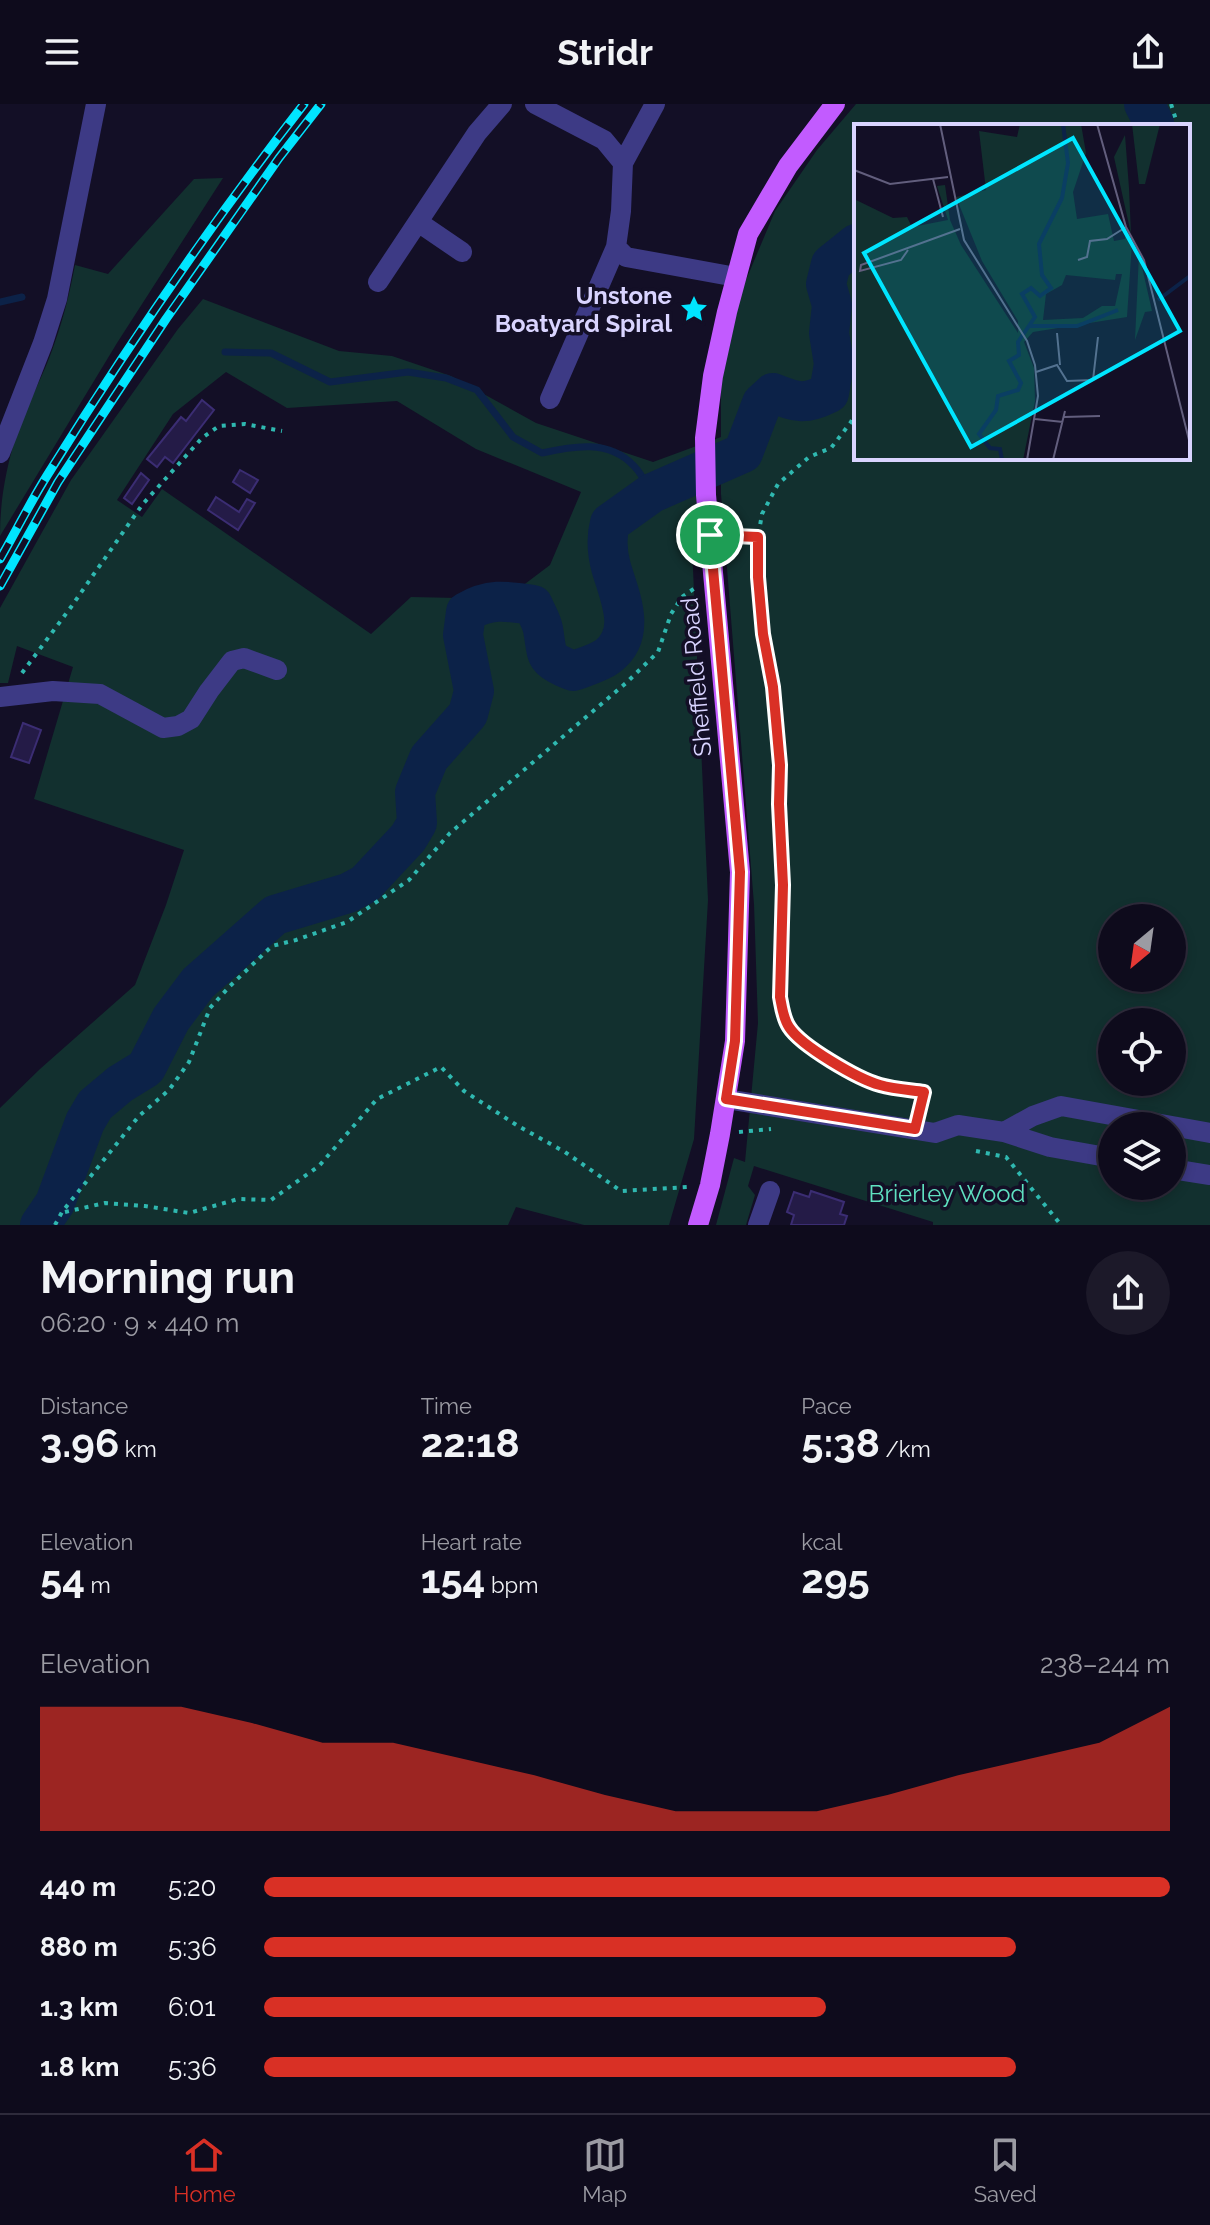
<!DOCTYPE html>
<html lang="en">
<head>
<meta charset="utf-8">
<style>
  :root { --surface:#0e0b1c; --page:#1c1929; --text:#f1f3f6; --muted:#9b9ba3; --line:#2e2b3b; --accent:#d93025 }
  body { margin:0; font-family:Raleway,sans-serif; background:var(--page); color:var(--text); height:100vh; display:flex; flex-direction:column; font-size:30px; white-space:nowrap }
  * { box-sizing:border-box; margin:0 }
  p { font-size:26px; color:var(--muted) }
  .icon { flex:none; width:44px; height:44px; fill:none; stroke:currentColor; stroke-width:2; stroke-linecap:round; stroke-linejoin:round }
  .map { position:relative; height:1121px; overflow:hidden }
  .details { display:flex; flex-direction:column; background:var(--surface); flex:1 }
  .details>* { flex:none }
  .needle { width:52px; rotate:209deg }
  .tools { position:absolute; left:1098px; top:800px; display:grid; gap:16px }
  .tools a { display:grid; place-items:center; width:88px; height:88px; border-radius:50%; background:var(--surface); box-shadow:0 4px 12px #0003,0 0 0 2px var(--line); font-size:40px }
  .pin { position:absolute; display:grid; place-items:center; width:68px; height:68px; color:#fff; margin:-34px; border:4px solid #fff; border-radius:50%; box-shadow:0 2px 8px #0007 }
  .round { display:grid; place-items:center; flex:none; width:84px; height:84px; border-radius:42px; background:var(--page) }
  .overview { display:flex; align-items:center; justify-content:space-between; height:136px; padding:0 40px }
  h1 { font-size:44px; font-weight:700; line-height:60px }
  .metrics { display:grid; grid-template-columns:repeat(3,1fr); gap:12px; height:136px; padding:8px 40px }
  .metrics div { display:grid; align-content:center }
  .metrics b { font-size:40px; font-weight:700 }
  .metrics small { font-size:22px; font-weight:400 }
  .metrics p { font-size:22px }
  .chart { height:224px; padding:16px 40px }
  .chart p { display:flex; justify-content:space-between }
  .chart svg { width:100%; height:144px; margin-top:8px; fill:var(--accent); opacity:.7 }
  ul { padding:0 40px; list-style:none; font-size:26px }
  li { display:grid; grid-template-columns:128px 96px 1fr; align-items:center; height:60px }
  li i { height:20px; border-radius:10px; background:var(--accent) }
  header { display:flex; justify-content:space-between; align-items:center; height:104px; padding:0 40px; background:var(--surface); font-size:36px; font-weight:700 }
  .tabs { display:flex; justify-content:space-around; align-items:center; height:112px; border-top:2px solid var(--line); background:var(--surface); font-size:22px; color:var(--muted) }
  .tabs a { display:grid; justify-items:center; gap:4px }
  .tabs .on { color:var(--accent) }
  .map>svg:first-child { display:block }
</style>
</head>
<body>
<header><svg class="icon" aria-label="menu" viewBox="0 0 24 24"><path d="M4 6h16M4 12h16M4 18h16"/></svg>Stridr<svg class="icon" aria-label="share" viewBox="0 0 24 24"><path d="M12 15V3M7 8l5-5 5 5M5 13v7h14v-7"/></svg></header>
<div class="map">
<svg width="1210" height="1121" viewBox="0 0 1210 1121">
  <rect width="100%" height="100%" fill="#130f26"/>
  <!-- green -->
  <path fill="#12302f" fill-rule="evenodd" d="M856 0H1210V1121H933V1118L754 1062 748 1082 755 1091 746 1121H716L734 1054 745 1058 758 919 754 800 721 390V337L692 443 708 796 694 1035 669 1121H584L516 1103 508 1121H0V1004L40 965 135 881 166 801 184 746 34 695 73 563 17 542 8 579H0V504L71 376 178 225 203 195 339 247 392 252 451 272 536 319 653 358 721 333V273L738 195 775 107 817 46ZM856 22H1188V354H856ZM226 268 287 304 397 297 476 345 581 388 550 461 505 495 411 493 371 530 162 385 142 413 117 396 173 310ZM1112 814H1172V874H1112ZM1112 918H1172V978H1112ZM1112 1022H1172V1082H1112Z
    M223 74 117 239 0 432C0 396 6 364 17 329 28 298 45 269 55 238 64 213 70 187 75 161L108 170 194 75Z"/>
  <g fill="none" stroke-linecap="round" stroke-linejoin="round">
    <!-- stream -->
    <path stroke="#0c2248" stroke-width="7" d="M0 198 22 193
      M225 248 271 249 330 278 408 268 446 274 477 286 513 333 542 349C573 342 609 335 634 362 641 369 647 381 652 389"/>
    <!-- river -->
    <path stroke="#0c2248" stroke-width="40" d="M1144 0 1154 19 1152 22
      M40 1121 55 1099 85 1018 95 1001 120 980 146 964 171 915 198 879 275 811 348 789 365 780 408 734 417 719 415 688 429 654 468 610 474 587 463 531 466 508C490 494 506 497 533 501 536 509 541 516 543 525 548 554 543 554 573 567 584 563 599 559 608 552 638 529 619 491 611 463 607 448 606 434 610 419L652 389 743 349 762 299 773 289C798 299 805 301 829 289L834 260 829 229 832 201 826 180 831 160 856 140"/>
  </g>
  <!-- building -->
  <path fill="#241b47" stroke="#3b2d73" stroke-width="2" d="M202 296 214 306 173 359 165 353 157 363 147 355 181 313 186 317Z
    M240 366 258 376 250 389 233 378Z
    M141 369 149 376 132 400 124 394Z
    M216 393 239 408 247 395 255 399 238 426 208 406Z
    M23 619 41 626 29 659 11 653Z
    M811 1087 844 1098 840 1110 847 1112 844 1121H791L794 1111 787 1108 794 1088 809 1093Z"/>
  <g fill="none" stroke-linecap="round" stroke-linejoin="round">
    <!-- path -->
    <path stroke="#2fb8b0" stroke-width="4" stroke-dasharray="4 6" stroke-linecap="butt" d="M1171 0 1178 22
      M856 307 851 318 831 344 809 353 778 380 762 410 758 433V473L763 530 773 583 780 661 779 700 783 781 780 893C782 903 783 914 789 923 801 942 858 975 880 981 894 985 910 986 924 988L919 1007
      M729 432 758 433
      M22 569 71 503 142 401 202 334 219 322 245 320 282 327
      M739 1028 771 1025
      M976 1047 1006 1053 1061 1121
      M65 1108 105 1099 145 1102 189 1109 238 1095 271 1096 319 1062 377 995 441 963 464 987 518 1022 565 1048 621 1087 688 1083
      M55 1121 62 1108 139 1012 169 986 189 958 210 904 230 882 272 842 296 836 347 818 409 776 450 729 626 579 658 548 671 510 682 493 695 484"/>
    <!-- minor -->
    <path stroke="#3d3a85" stroke-width="20" d="M535 0 604 36 623 59 621 107 616 143 626 153 736 173
      M623 59 655 0
      M418 118 462 148
      M378 178 477 29 502 0
      M550 295 616 143
      M0 349 43 239 57 195 96 0
      M0 593 53 587 100 590 163 624 178 622 191 615 209 587 232 557 244 554 277 566
      M726 995 935 1029 958 1021 1004 1028 1050 1043 1112 1054
      M1004 1028 1033 1012 1061 1002 1210 1029
      M1172 1065 1210 1071
      M758 1121 770 1087"/>
    <!-- major -->
    <path stroke="#c25bff" stroke-width="20" d="M698 1121 710 1081 720 1030 735 937 740 768 706 391 705 334 713 272 727 208 748 130 788 62 835 0"/>
    <!-- rail casing -->
    <g stroke="#00e5ff" stroke-width="9">
      <path id="rail" d="M0 455C16 427 31 397 48 370 127 243 212 118 304 0
        M0 482 58 378 166 215 279 54 321 0"/>
    </g>
    <!-- rail -->
    <use href="#rail" stroke="#130f26" stroke-width="6" stroke-dasharray="18" stroke-linecap="butt"/>
  </g>
  <g fill="none" stroke-linecap="round" stroke-linejoin="round">
    <!-- route casing -->
    <g stroke="#fff" stroke-width="16">
      <path id="route" d="M710 431 758 433V473L763 530 773 583 780 661 779 700 783 781 780 893C782 903 783 914 789 923 801 942 858 975 880 981 894 985 910 986 924 988L915 1025 726 995 735 937 740 768Z"/>
    </g>
    <!-- route -->
    <use href="#route" stroke="#d93025" stroke-width="10"/>
  </g>
  <!-- icons -->
  <defs>
    <g id="sight-bare" transform="scale(2.16)"><path d="M0-6L1.8-2.2L6-1.7L2.9 1.2L3.7 5.4L0 3.3L-3.7 5.4L-2.9 1.2L-6-1.7L-1.8-2.2Z" fill="#00e5ff" stroke="#130f26" stroke-width="2.5" paint-order="stroke"/></g>
  </defs>
  <g fill-rule="evenodd">
    <use href="#sight-bare" x="694" y="205"/>
  </g>
  <g text-anchor="middle" dominant-baseline="central" stroke-width="7" stroke-linejoin="round" paint-order="stroke">
    <!-- poi labels -->
    <g font-size="24" font-weight="bold" fill="#d9d4ff" stroke="#130f26" text-anchor="end">
      <text x="672" y="191">Unstone<tspan x="672" dy="28">Boatyard Spiral</tspan></text>
    </g>
    <!-- street labels -->
    <g font-size="24" fill="#d9d4ff" stroke="#130f26">
      <text transform="translate(696 573) rotate(-95)">Sheffield Road</text>
    </g>
    <!-- park labels -->
    <g font-size="24" fill="#5fe0c0" stroke="#130f26">
      <text x="947" y="1089">Brierley Wood</text>
    </g>
  </g>
  <!-- overview -->
  <g transform="translate(854 20)">
    <rect width="336" height="336" fill="#130f26"/>
    <path d="M166 0H227L232 29 219 68 223 95 254 90 260 117 271 115 272 106 278 119 273 193 179 208 170 218 180 244 181 277 169 336H0V75L39 94 53 93 58 103 94 96 83 62 91 61 96 96 107 121 164 209V197L128 137 102 73 132 66 125 7 163 13ZM262 150H268L261 182H248L229 194 189 196 192 170 208 161 212 151 261 156ZM278 0H306L291 60H285ZM271 11 275 64 277 110 260 33ZM285 130 298 187 291 188 281 216Z" fill="#12302f" fill-rule="evenodd"/>
    <path fill="none" stroke="#0c2248" stroke-width="4" d="M304 176 336 152M176 202H223L264 186M148 336 146 325 136 324 125 310 142 286 144 272 164 266 167 259 155 237 165 231 164 218 181 193 168 170 177 164 186 172 197 164 188 151 185 120 208 74 214 39 209 0"/>
    <path fill="none" stroke="#625e7d" stroke-width="2" d="M86 0 110 116 173 217 181 241 184 272 173 336M243 0 272 103 290 136 336 320M0 46 36 60 94 53M79 55 89 93M54 126 47 136 6 147 7 141 106 105M224 136 233 133 236 117 253 115 272 103M203 209 206 241M182 248 203 241 213 257 239 256 244 213M210 293 246 292M181 295 209 298M199 336 211 287"/>
    <path fill="#00e5ff" fill-opacity="0.15" stroke="#00e5ff" stroke-width="4" d="M219 14 326 207 117 323 10 129Z"/>
    <rect width="336" height="336" fill="none" stroke="#d9d4ff" stroke-width="4"/>
  </g>
</svg>
<div class="tools">
<a><svg class="needle" viewBox="-14 -14 28 28"><path d="M0-13l5 13h-10z" fill="#e53935"/><path d="M0 13l5-13h-10z" fill="#9b9ba3"/></svg></a>
<a><svg class="icon" aria-label="locate" viewBox="0 0 24 24"><circle cx="12" cy="12" r="6"/><path d="M12 2v4M12 18v4M2 12h4M18 12h4"/></svg></a>
<a><svg class="icon" aria-label="layers" viewBox="0 0 24 24"><path d="M12 4l9 5-9 5-9-5zM3 14l9 5 9-5"/></svg></a>
</div>
<div class="pin" style="left:710px;top:431px;background:#1e9e55"><svg class="icon" aria-label="arrive" viewBox="0 0 24 24"><path d="M6 21V4h12l-3 4 3 4H6"/></svg></div>
</div>
<section class="details">
<div class="overview"><div><h1>Morning run</h1><p>06:20 · 9 × 440 m</p></div><a class="round"><svg class="icon" aria-label="share" viewBox="0 0 24 24"><path d="M12 15V3M7 8l5-5 5 5M5 13v7h14v-7"/></svg></a></div>
<div class="metrics">
<div><p>Distance</p><b>3.96<small> km</small></b></div>
<div><p>Time</p><b>22:18</b></div>
<div><p>Pace</p><b>5:38<small> /km</small></b></div>
</div>
<div class="metrics">
<div><p>Elevation</p><b>54<small> m</small></b></div>
<div><p>Heart rate</p><b>154<small> bpm</small></b></div>
<div><p>kcal</p><b>295</b></div>
</div>
<div class="chart"><p><span>Elevation</span>238–244 m</p>
<svg viewBox="0 0 160 44" preserveAspectRatio="none"><path d="M0 44V6L10 6L20 6L30 11L40 17L50 17L60 22L70 27L80 33L90 38L100 38L110 38L120 33L130 27L140 22L150 17L160 6V44z"/></svg>
</div>
<ul>
<li><b>440 m</b>5:20<i style="width:100%"></i></li>
<li><b>880 m</b>5:36<i style="width:83%"></i></li>
<li><b>1.3 km</b>6:01<i style="width:62%"></i></li>
<li><b>1.8 km</b>5:36<i style="width:83%"></i></li>
</ul>
</section>
<nav class="tabs">
<a class="on"><svg class="icon" aria-label="home" viewBox="0 0 24 24"><path d="M3 11l9-7 9 7M6 9v11h12V9"/></svg>Home</a>
<a><svg class="icon" aria-label="map" viewBox="0 0 24 24"><path d="M3 6l6-2 6 2 6-2v14l-6 2-6-2-6 2zM9 4v14M15 6v14"/></svg>Map</a>
<a><svg class="icon" aria-label="saved" viewBox="0 0 24 24"><path d="M7 4h10v16l-5-4-5 4z"/></svg>Saved</a>
</nav>
</body>
</html>
